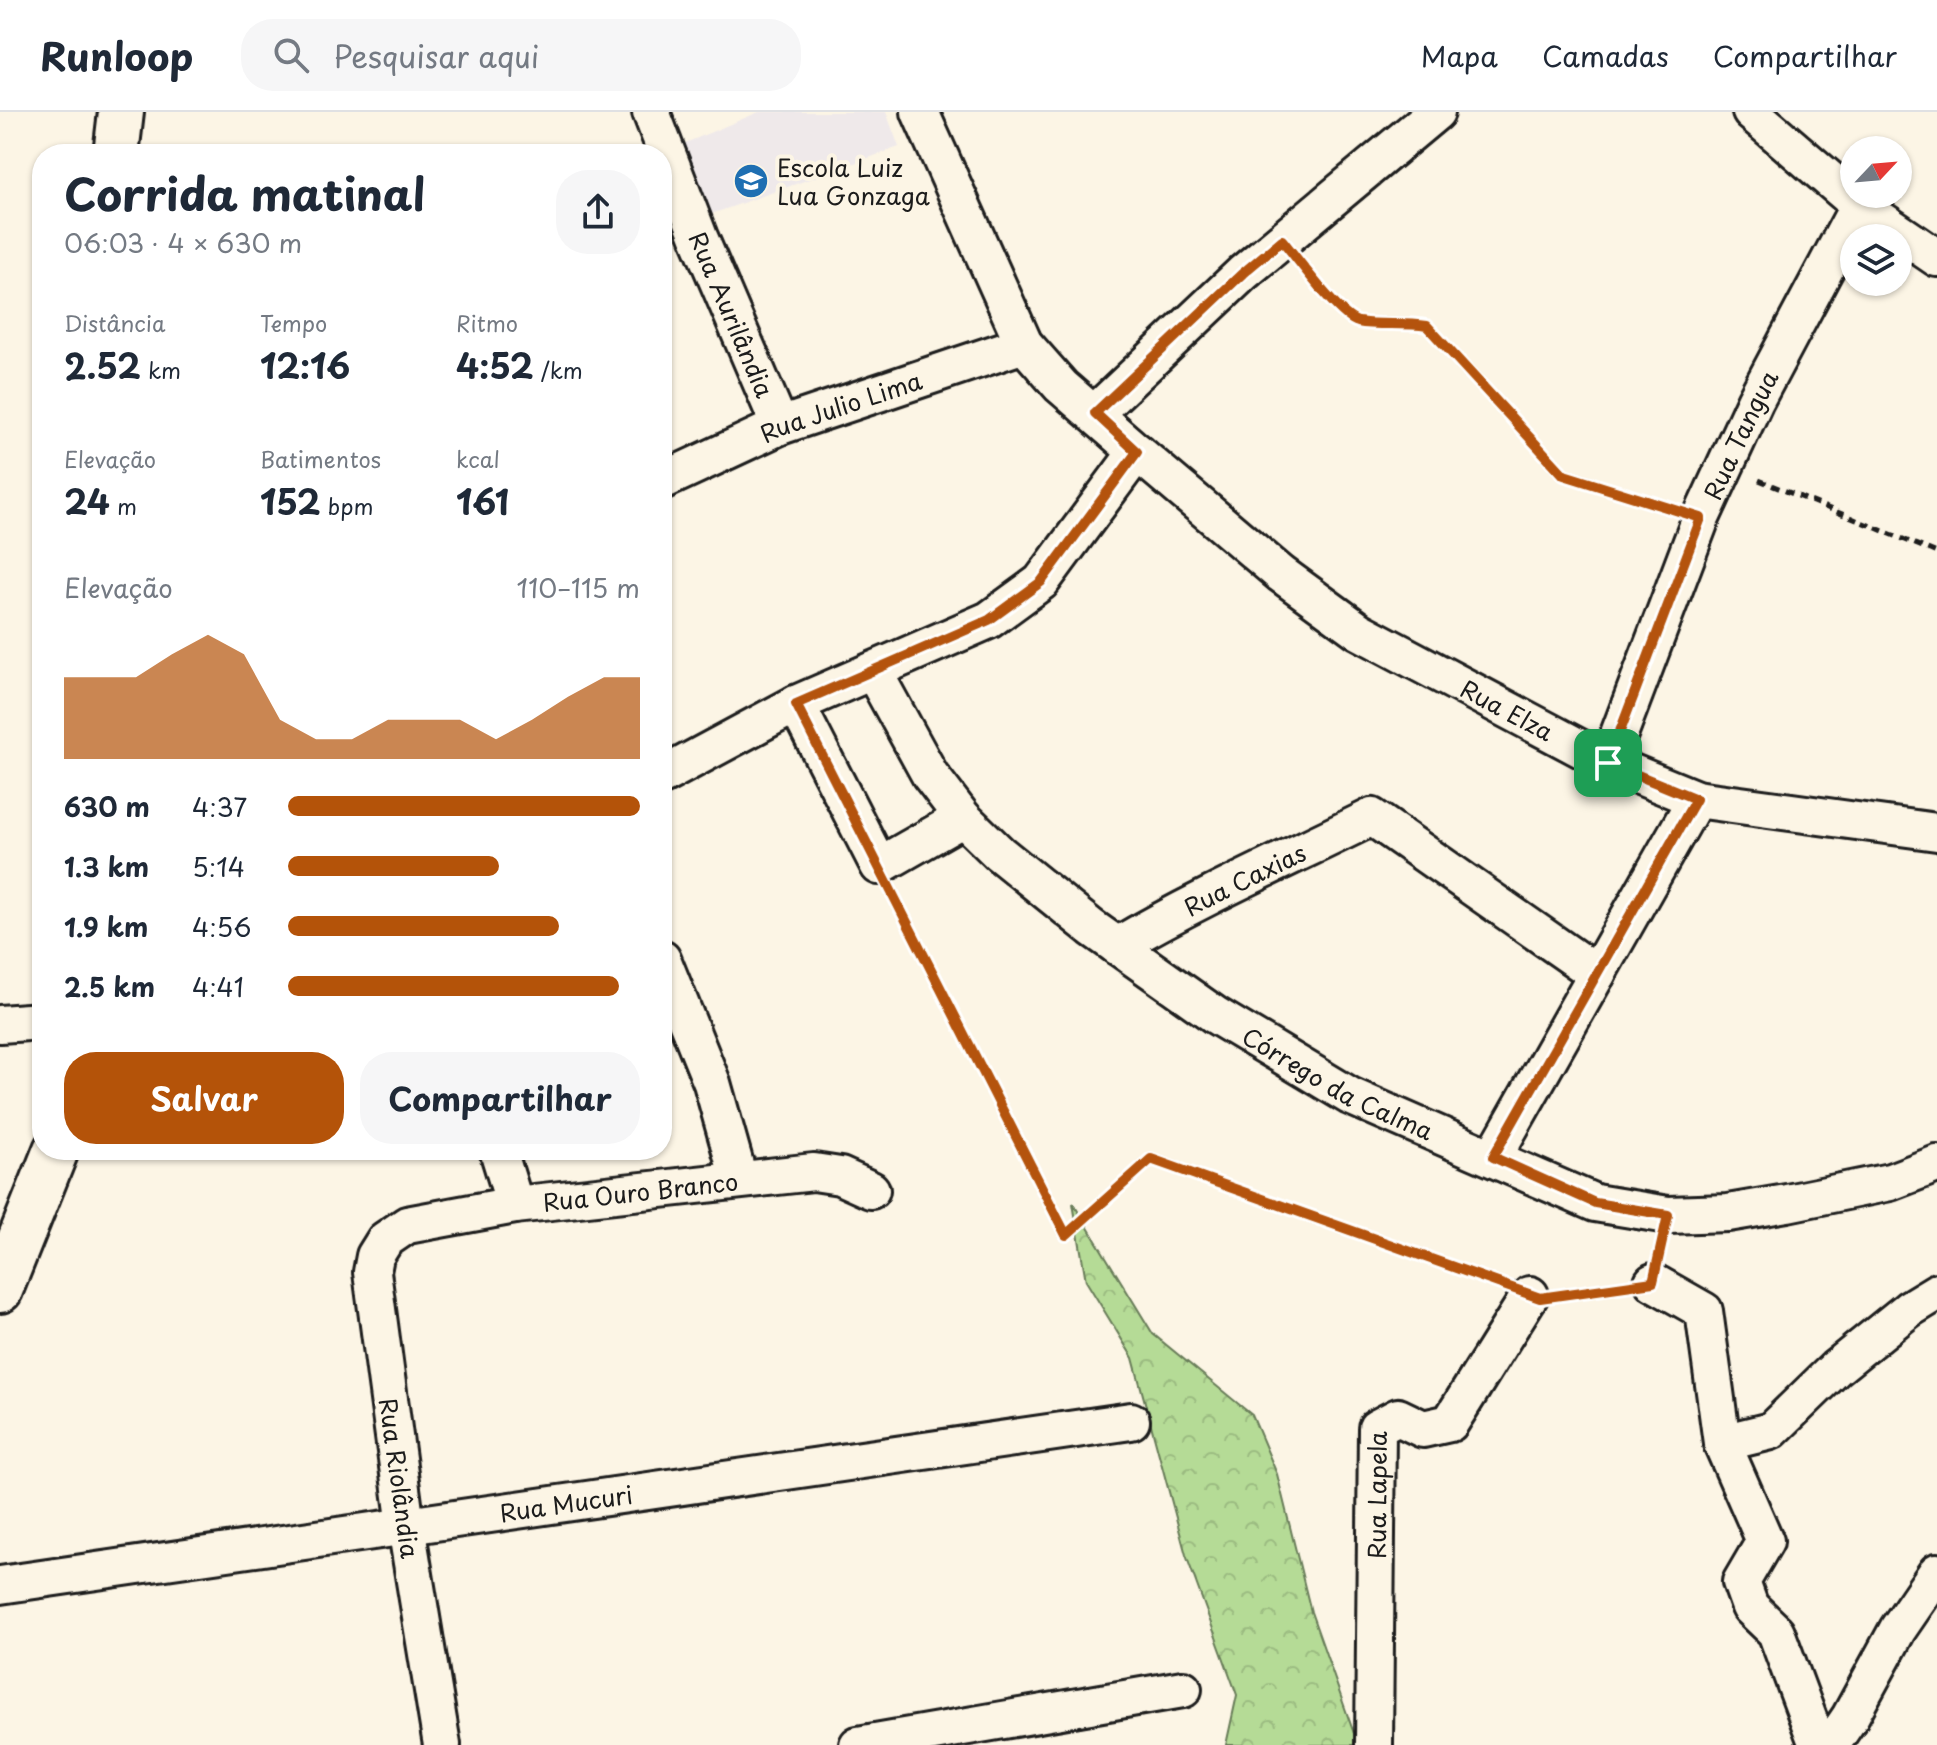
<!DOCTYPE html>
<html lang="pt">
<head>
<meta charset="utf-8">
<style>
  :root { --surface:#fff; --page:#f6f6f7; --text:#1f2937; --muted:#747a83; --line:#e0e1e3; --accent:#b45309 }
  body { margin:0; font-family:"Playpen Sans",sans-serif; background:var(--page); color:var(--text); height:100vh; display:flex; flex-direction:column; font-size:30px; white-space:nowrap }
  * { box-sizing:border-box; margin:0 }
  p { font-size:26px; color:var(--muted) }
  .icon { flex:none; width:44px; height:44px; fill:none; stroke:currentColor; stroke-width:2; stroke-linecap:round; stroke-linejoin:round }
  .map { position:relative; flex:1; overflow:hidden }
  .sheet { position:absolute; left:32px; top:32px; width:640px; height:1016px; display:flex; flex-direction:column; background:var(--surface); border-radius:32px; box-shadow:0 2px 6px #0004 }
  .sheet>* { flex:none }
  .needle { width:52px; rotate:64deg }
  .controls { position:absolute; left:1840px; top:24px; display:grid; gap:16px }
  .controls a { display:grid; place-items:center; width:72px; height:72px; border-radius:50%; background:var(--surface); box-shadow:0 2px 6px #0004; font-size:40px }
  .pin { position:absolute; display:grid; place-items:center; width:68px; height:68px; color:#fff; margin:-34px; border-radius:16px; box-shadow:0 4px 12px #0006 }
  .round { display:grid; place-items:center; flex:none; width:84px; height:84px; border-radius:32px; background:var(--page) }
  .headline { display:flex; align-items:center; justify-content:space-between; height:136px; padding:0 32px }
  h1 { font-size:44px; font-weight:700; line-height:60px }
  .figures { display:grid; grid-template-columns:repeat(3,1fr); gap:12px; height:136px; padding:8px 32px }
  .figures div { display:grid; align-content:center }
  .figures b { font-size:34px; font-weight:700 }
  .figures small { font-size:22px; font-weight:400 }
  .figures p { font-size:22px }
  .chart { height:224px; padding:16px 32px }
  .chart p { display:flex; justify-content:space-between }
  .chart svg { width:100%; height:144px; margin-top:8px; fill:var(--accent); opacity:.7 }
  .action { display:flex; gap:16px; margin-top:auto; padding:16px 32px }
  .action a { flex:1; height:92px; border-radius:32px; background:var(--accent); color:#fff; font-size:32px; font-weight:700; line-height:92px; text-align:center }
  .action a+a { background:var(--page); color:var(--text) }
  ul { padding:0 32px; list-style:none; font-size:26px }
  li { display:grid; grid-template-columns:128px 96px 1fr; align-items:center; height:60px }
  li i { height:20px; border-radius:10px; background:var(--accent) }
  header { display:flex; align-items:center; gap:48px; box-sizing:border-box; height:112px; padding:0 40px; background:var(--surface); border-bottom:2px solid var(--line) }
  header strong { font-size:38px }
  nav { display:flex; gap:44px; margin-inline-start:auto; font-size:28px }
  .search { width:560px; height:72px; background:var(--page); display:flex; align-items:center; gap:20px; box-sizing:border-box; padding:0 28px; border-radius:32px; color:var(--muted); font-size:30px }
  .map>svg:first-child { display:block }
</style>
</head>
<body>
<header>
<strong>Runloop</strong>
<div class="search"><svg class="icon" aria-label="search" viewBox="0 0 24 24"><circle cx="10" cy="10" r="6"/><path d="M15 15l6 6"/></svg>Pesquisar aqui</div>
<nav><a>Mapa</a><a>Camadas</a><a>Compartilhar</a></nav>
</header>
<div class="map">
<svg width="1937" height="1633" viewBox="0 0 1937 1633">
  <defs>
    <pattern id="forest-crowns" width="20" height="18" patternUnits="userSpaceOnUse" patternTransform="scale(2)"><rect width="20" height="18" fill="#b5db96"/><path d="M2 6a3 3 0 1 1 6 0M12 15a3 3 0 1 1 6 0" fill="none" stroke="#9bbb81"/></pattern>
  </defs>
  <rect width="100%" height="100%" fill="#fcf5e5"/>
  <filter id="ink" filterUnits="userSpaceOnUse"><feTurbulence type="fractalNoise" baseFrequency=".0125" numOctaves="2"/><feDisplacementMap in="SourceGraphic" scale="16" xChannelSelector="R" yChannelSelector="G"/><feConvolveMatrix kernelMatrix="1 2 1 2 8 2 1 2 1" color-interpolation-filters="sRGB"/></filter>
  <g filter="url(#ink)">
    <!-- built -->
    <path fill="#efe9ea" d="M759 0H886L899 35 709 103 683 32Z"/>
    <!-- forest -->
    <path fill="url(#forest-crowns)" stroke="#687c59" stroke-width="2" d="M1073 1091 1153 1222 1252 1303 1277 1362 1311 1500 1358 1633H1226L1237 1583 1186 1443 1133 1246 1086 1169Z"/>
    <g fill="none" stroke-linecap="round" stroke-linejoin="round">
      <!-- minor casing -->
      <g stroke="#1c1c1c" stroke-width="42">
        <g id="minor">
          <path id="s1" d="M651 0 699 125 780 314"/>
          <path id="s2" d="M920 0 1024 232 1061 274 1137 340 1281 462 1359 519 1608 651 1696 687 1937 720"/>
          <path d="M1751 0 1859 93 1937 146"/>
          <path d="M1095 301 1243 161 1436 0"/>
          <path id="s3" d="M662 369 780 314 1024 232"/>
          <path id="s4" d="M873 559 930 663 963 706 999 741 1092 816 1215 903 1350 984 1595 1091 1668 1103 1728 1101 1787 1091 1890 1070 1937 1052"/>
          <path d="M796 592 879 754 963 706"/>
          <path id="s5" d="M1608 651 1701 406 1755 289 1859 93"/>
          <path d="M662 664 796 592 989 508 1041 470 1137 340"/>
          <path id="s6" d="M1117 834C1199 786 1287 747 1372 705L1597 862"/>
          <path d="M662 847 712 971 739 1067"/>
          <path d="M0 912 42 909"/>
          <path d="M498 1038 515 1093"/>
          <path d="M1493 1045 1696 687"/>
          <path d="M1653 1170 1704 1199 1722 1331 1765 1429 1741 1470 1750 1495 1776 1520 1818 1633"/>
          <path d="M1722 1331 1771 1319 1836 1256 1909 1197 1937 1180"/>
          <path id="s7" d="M0 1473 1131 1309"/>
          <path id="s8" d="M442 1633 406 1414 372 1160 375 1144 385 1128 407 1113 515 1093 814 1060 840 1064 871 1078"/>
          <path d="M858 1633 1183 1577"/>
          <path id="s9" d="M1374 1633 1377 1316 1398 1305 1423 1317 1450 1311 1530 1183"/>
          <path d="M1831 1633 1850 1605 1898 1517 1937 1460"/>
        </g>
      </g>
      <!-- secondary casing -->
      <g stroke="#1c1c1c" stroke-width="50">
        <path id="secondary" d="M116 42 121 0
          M0 1178 56 1038"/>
      </g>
      <!-- path -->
      <path stroke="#1c1c1c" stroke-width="5" stroke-dasharray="8 6" stroke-linecap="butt" d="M1306 157 1340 199 1357 210H1405L1427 214 1564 363 1666 395
        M1759 368 1937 441
        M897 786 1066 1123 1151 1047 1496 1171
        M1563 1183 1617 1175"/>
      <!-- minor -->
      <use href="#minor" stroke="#fcf5e5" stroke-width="36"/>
      <!-- secondary -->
      <use href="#secondary" stroke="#fcf5e5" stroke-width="44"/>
    </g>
  </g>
  <g fill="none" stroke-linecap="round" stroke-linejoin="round" filter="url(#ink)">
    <!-- route casing -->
    <g stroke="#fff" stroke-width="16">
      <path id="route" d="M1282 128C1297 146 1339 205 1358 210 1377 214 1405 210 1427 214L1564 363 1701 406 1608 651 1696 687 1493 1045 1595 1091 1668 1103 1653 1170 1540 1186 1151 1047 1066 1123 796 592 989 508 1041 470 1137 340 1095 301 1243 161Z"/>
    </g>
    <!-- route -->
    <use href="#route" stroke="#b45309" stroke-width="10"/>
  </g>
  <!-- icons -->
  <defs>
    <g id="school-disc" transform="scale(1.8)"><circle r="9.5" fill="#1f6fb2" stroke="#fcf5e5"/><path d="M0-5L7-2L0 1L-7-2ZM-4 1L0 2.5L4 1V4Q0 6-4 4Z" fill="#fff"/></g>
  </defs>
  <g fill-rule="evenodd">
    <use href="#school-disc" x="751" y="69"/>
  </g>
  <g text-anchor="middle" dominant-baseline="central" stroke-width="8" stroke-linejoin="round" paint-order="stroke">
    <!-- poi labels -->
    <g font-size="24" fill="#1c1c1c" stroke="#fcf5e5" text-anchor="start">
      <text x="777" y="55">Escola Luiz<tspan x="777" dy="28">Lua Gonzaga</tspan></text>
    </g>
    <!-- street labels -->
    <g font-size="24" fill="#1c1c1c" stroke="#fcf5e5">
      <text stroke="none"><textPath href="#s1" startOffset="218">Rua Aurilândia</textPath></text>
      <text stroke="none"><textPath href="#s3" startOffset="194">Rua Julio Lima</textPath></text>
      <text stroke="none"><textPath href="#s5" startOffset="354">Rua Tangua</textPath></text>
      <text stroke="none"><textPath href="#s2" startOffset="864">Rua Elza</textPath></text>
      <text stroke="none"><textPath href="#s6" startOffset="144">Rua Caxias</textPath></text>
      <text stroke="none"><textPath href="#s4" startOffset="634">Córrego da Calma</textPath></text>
      <text stroke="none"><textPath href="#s8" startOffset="776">Rua Ouro Branco</textPath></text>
      <text transform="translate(400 1366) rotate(82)">Rua Riolândia</text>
      <text stroke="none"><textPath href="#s9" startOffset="250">Rua Lapela</textPath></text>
      <text stroke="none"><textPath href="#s7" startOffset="572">Rua Mucuri</textPath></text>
    </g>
  </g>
</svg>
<div class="controls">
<a><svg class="needle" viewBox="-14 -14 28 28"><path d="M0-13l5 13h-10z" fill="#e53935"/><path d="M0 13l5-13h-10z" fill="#747a83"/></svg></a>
<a><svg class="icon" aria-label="layers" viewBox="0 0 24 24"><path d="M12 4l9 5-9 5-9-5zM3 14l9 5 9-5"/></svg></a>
</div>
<div class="pin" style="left:1608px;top:651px;background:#1e9e55"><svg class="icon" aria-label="arrive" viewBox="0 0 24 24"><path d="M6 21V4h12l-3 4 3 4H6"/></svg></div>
<section class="sheet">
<div class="headline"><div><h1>Corrida matinal</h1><p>06:03 · 4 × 630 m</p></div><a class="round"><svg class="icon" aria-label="share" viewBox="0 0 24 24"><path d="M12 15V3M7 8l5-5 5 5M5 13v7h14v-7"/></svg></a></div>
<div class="figures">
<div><p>Distância</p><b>2.52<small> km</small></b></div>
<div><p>Tempo</p><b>12:16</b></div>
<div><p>Ritmo</p><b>4:52<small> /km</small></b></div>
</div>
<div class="figures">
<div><p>Elevação</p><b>24<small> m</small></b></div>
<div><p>Batimentos</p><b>152<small> bpm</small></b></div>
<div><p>kcal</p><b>161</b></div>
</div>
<div class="chart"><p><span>Elevação</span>110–115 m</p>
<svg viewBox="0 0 160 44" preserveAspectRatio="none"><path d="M0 44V19L10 19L20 19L30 12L40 6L50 12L60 32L70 38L80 38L90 32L100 32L110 32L120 38L130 32L140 25L150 19L160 19V44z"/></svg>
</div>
<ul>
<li><b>630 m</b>4:37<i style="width:100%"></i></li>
<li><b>1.3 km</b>5:14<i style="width:60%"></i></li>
<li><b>1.9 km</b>4:56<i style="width:77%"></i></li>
<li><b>2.5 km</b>4:41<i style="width:94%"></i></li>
</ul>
<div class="action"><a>Salvar</a><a>Compartilhar</a></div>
</section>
</div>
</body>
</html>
